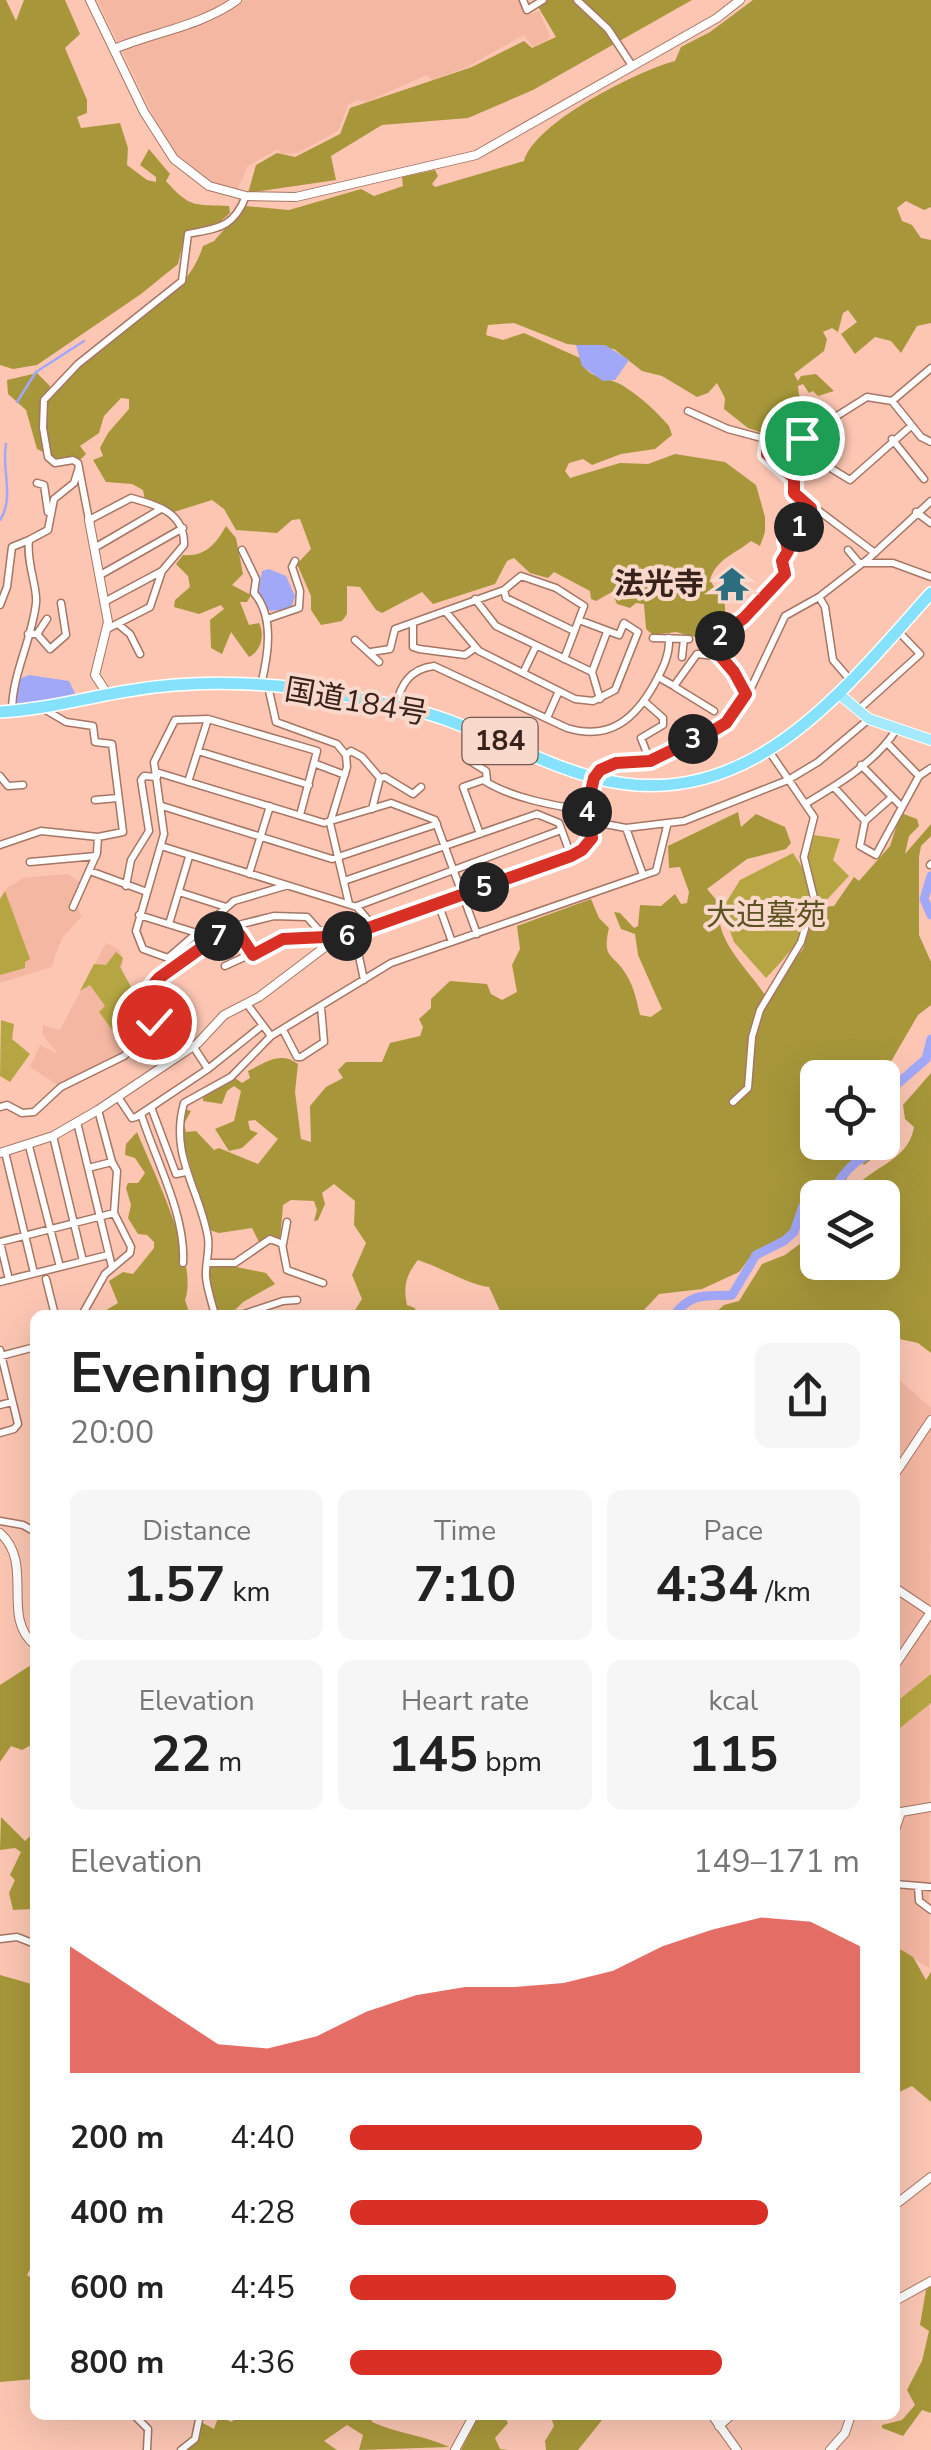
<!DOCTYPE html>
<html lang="en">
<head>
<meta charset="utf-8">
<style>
  :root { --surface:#fff; --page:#f6f6f6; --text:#222; --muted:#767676; --accent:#d93025 }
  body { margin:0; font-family:"Nunito Sans","Noto Sans JP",sans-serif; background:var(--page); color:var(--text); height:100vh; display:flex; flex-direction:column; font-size:38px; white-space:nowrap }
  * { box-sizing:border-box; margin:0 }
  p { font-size:32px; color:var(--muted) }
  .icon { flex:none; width:55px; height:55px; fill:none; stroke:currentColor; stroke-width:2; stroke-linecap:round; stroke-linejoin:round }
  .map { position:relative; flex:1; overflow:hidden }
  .panel { position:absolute; left:30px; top:1310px; width:870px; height:1110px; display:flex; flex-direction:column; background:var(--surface); border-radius:15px; box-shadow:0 10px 40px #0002 }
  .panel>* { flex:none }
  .fabs { position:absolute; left:800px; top:1060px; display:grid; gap:20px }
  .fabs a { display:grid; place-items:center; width:100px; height:100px; border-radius:15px; background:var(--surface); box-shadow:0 10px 40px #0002; font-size:50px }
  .pin { position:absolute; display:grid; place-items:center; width:85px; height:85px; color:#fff; margin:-42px; border:5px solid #fff; border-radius:50%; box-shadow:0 2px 10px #0007 }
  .km { position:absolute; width:50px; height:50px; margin:-25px; border-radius:50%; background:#222; color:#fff; font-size:28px; line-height:50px; text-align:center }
  .round { display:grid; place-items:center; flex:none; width:105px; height:105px; border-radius:15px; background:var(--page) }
  .overview { display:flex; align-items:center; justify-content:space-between; height:170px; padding:0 40px }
  h1 { font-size:55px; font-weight:700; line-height:75px }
  .metrics { display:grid; grid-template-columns:repeat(3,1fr); gap:15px; height:170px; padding:10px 40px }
  .metrics div { display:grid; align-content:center; border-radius:15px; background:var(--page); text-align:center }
  .metrics b { font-size:50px; font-weight:700 }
  .metrics small { font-size:28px; font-weight:400 }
  .metrics p { font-size:28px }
  .chart { height:280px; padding:20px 40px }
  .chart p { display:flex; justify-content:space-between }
  .chart svg { width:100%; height:180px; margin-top:10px; fill:var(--accent); opacity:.7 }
  ul { padding:0 40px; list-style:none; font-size:32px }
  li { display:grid; grid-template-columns:160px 120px 1fr; align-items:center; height:75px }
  li i { height:25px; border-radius:12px; background:var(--accent) }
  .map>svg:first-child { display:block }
</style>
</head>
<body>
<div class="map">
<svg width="931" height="2450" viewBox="0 0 931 2450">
  <rect width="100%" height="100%" fill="#fcc6b3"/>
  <!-- built -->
  <path fill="#f4b7a2" d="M97 0H520L527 15 539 11 551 38 533 47 524 35 465 68 432 80 427 75 366 102 357 100 348 105 339 130 298 153 281 154 278 149 248 166 236 192 209 182 168 146Z
    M68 874 81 883 76 907 82 916 62 938 51 967 0 983V899L7 888 23 878Z
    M106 943 119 950 123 958 122 974 154 1025 125 1053 59 1086 30 1067 40 1045 58 1054 43 1035V1025L60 1030Z
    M895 1376 931 1408 929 1968 895 1946Z"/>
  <!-- green -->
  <path fill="#b6a643" d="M814 835 840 839 833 860 849 876 822 905 814 907V885L807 861Z
    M793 853C799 863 810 877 811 888 817 924 788 955 766 978L734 942 722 909 740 880Z
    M5 891 30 959 25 962V968L0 975V899Z
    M116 952 123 958 120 967 144 1010 129 1025 134 1031 121 1042 99 1012 105 1006 90 985 80 991 94 964 106 965Z
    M1 1020 14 1024 12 1039 30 1054 10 1082 0 1076Z
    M931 1674V1703L895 1732V1703Z"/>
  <!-- forest -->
  <path fill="#a7973a" d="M0 0H6L16 21 24 0H65L80 34 65 48 87 100V113L77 117 81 128 120 123 128 148 127 165 147 180 156 182V177L140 165 149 149 170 174 166 181C191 210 197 204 229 206L230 213 219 223 186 231 178 264 141 294 37 365 13 369 0 365Z
    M534 0H692L533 90 468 118 382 125 331 156 336 180 248 193 256 165 277 153 295 157 340 134 350 108 472 67 524 41 532 48 556 37Z
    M753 0H931V207L924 210 906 201 897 208 902 221 912 225 921 238 931 240V323L917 326 901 353 891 341 875 337 855 354 841 334 857 322 848 310 843 313 838 332 832 328 823 332 827 339 824 351 794 374 798 381 801 376 816 374 834 391 818 396 813 391 809 393 803 384 798 386 799 395 807 403 804 416 807 424 801 434 781 427 768 435 748 428 724 409 725 398 717 383 708 393 697 397 662 376 642 371 614 349 567 344 514 323 488 325 486 335 503 340 524 333 580 358C586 381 610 376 625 387 642 398 656 411 669 426L672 435 655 449 621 454 592 465 583 459 569 463 565 471 570 478 620 463 648 464 675 454 725 462 756 485 765 517V532L760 546 751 541C735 554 716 559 710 580L725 605V618L716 622 703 639 676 632 653 635 646 629 644 604 636 603 630 608 617 604 612 592 596 601 591 599 590 591 554 572 548 578 530 573 514 558 507 561 495 584 433 604 422 592 382 613 376 610 360 587 347 586V614L342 621 321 625 311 610V596L297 564 311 549 300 519 292 520 277 533 236 530 224 509 212 500 174 512 145 500 143 490 132 484 106 482 93 460 103 456 100 448 108 433 129 409V399L121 398 104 416 99 433 80 446 86 454 81 459H57L37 449 26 410 8 394 7 380 37 373 50 386 49 392C71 373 92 352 116 335 151 309 189 290 203 246L214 241 245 206 289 210 361 189 374 196 403 186 402 177 435 170 438 176 432 184 435 187 524 161C534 123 637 71 675 61L681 47 710 32Z
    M226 526 236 538 243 574 232 585 251 595 247 602H240L249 625 259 623C265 635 261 651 249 657L231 632 222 654 211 648 210 620 224 609 221 605 199 614 174 607 175 600 190 587 188 576 176 564 183 555C205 557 216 544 226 526Z
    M738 812 741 827 756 814 785 827 791 843 786 849 747 859 707 889 719 903C714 941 746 966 765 995L803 949 816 907 834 906 854 877 859 881 890 846 901 813 917 819 919 826 909 836 905 854 931 824V836L921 846 919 857V935L931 962V1005L918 1015 882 1077 818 1078V1142H882L883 1116 894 1117 899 1132 891 1144 864 1165 858 1157 847 1164 848 1175 841 1197 818 1198 817 1209 807 1205 801 1209 797 1234 775 1249 748 1260 739 1272 702 1289 659 1294 643 1311 631 1315H502L489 1287C469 1285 440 1267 418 1260 406 1275 403 1286 407 1305L415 1308 417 1315H352L362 1299 352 1275 366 1243 354 1225 355 1201 334 1184 322 1193 325 1204 318 1220 314 1221 317 1210 314 1201 291 1200 283 1205 280 1240 259 1242 252 1228 219 1233 209 1230 181 1134 185 1109 191 1111 184 1124 186 1132 196 1131 214 1150 219 1148 258 1164 278 1139 255 1120 248 1121 250 1130 258 1133 242 1148 229 1151 215 1129 234 1121 241 1091 234 1086 227 1091 222 1104 203 1101V1094L235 1078 242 1083 250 1078 248 1071C267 1062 280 1051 298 1064L295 1092 301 1139 311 1142 310 1106 326 1087 343 1078 338 1070 346 1062H382L390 1043 420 1036 423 1027 419 1019 431 1008V999L450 981 487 984 491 994 502 1000 517 992 512 965 520 949 517 926 591 899 599 918 609 928C601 961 615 953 627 976 634 987 637 1002 640 1015L651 1017 662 1009 638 955 635 934 621 929 614 912 620 913 634 928 638 926 640 905 661 906 675 894 681 904 687 903 689 892 680 867 669 868 668 846Z
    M931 1073V1353L918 1343 895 1338V1315H713L724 1305 739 1301 762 1264 785 1255 801 1243 811 1215 817 1216 818 1262H882V1198L849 1197C863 1167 908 1165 914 1127L905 1119 903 1105Z
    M137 1132C153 1171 199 1263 185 1300L190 1315H98L118 1303 109 1281 123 1272 133 1274 154 1248V1242L147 1235 138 1234 128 1218 131 1205 126 1188 128 1183H138L145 1173 135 1158 125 1155 126 1144Z
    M212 1262 266 1273 275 1284 243 1302 230 1315H217L208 1278Z
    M35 1656V1743L22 1750 11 1746 0 1762V1685L31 1665Z
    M1 1817 25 1841 35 1831V1918L32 1909 13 1910 9 1893 15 1880 10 1875 21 1852 15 1848 0 1850Z
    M895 1946 913 1957 926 1980 931 1972V2102L912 2086 895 2094Z
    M0 1975 35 1985V2260L27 2275 35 2280V2379L0 2382Z
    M931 2285V2413L922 2410 903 2436 882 2428V2425L902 2420 915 2405 907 2390 922 2361 929 2331 920 2325 926 2290Z
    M219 2415 231 2422 241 2415H370L372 2422C398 2434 424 2435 449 2447L359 2450 363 2435 347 2425 324 2441 337 2450H186L200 2437 201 2422 214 2429Z
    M479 2415H503L508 2423 495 2438 500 2449 508 2450H461Z
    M550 2415H606L578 2450H546L545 2441 554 2426Z"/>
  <!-- water -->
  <path fill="#a2a8f8" d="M576 345H605L629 360 615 380 603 381 582 366Z
    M269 569 286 576 295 596 291 609 270 611 258 596 262 571Z
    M29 675 69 681 76 695 14 706 19 679Z"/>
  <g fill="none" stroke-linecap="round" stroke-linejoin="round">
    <!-- stream -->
    <path stroke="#a2a8f8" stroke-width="2.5" d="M17 402 36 372 84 341
      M0 520C15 497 1 469 6 444"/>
    <!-- river -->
    <path stroke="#a2a8f8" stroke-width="9" d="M931 876 924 899 931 915
      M882 1142 887 1133 884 1123 887 1093 926 1059 931 1039
      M830 1198C836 1184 844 1172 855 1163 865 1155 875 1154 882 1142
      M674 1315C693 1291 706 1297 732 1295L756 1255 784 1241 794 1232 803 1206 818 1204"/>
    <!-- minor casing -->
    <g stroke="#a67564" stroke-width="9">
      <path id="minor" d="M523 0 527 10 543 0
        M577 0 608 29 631 64
        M892 401 921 437 931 442
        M688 411 728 429 769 440 767 454 792 475 795 493 875 553
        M892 439 924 479
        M769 440 777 436 802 438 867 397 892 401 931 368
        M832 469 850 480 911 426
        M37 483 44 485 48 512
        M916 512 931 523
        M96 547 161 509
        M242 550 256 579 254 593C275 617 268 656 261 685
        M848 550 859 563H893L931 577
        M102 574 183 528
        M504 590 506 598 574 631
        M819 597 825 607 833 660 851 681
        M475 599 496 626 592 672 600 699
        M106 601 162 571
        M0 605 7 587 12 547 29 540
        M446 612 479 651 575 699 593 701 615 690 638 632 624 623 619 635 579 620
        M267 619 299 608 300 591 292 567 295 561
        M413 623V647L419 649 465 655 475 648
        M119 625 130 634 140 654
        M107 629 150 607 162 571 184 545C185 513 158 505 131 498L89 520 78 463 73 460 55 463 48 457 43 428 44 400 78 364 182 281 188 234C217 228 233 229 246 196
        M28 634H37L50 649 66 635 61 603
        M37 634 47 619
        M653 638 689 639
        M355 640 379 662
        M371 652 390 649 395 629 504 590 521 576 556 588 584 606 564 659
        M682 657 684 639
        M592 672 607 632
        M523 673 536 646
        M658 677 674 686 697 654 715 656
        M268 686 276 722 337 744 346 755 347 767 330 823 349 904
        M675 687 714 711
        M746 694 733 672 710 644 744 618 785 574 782 561 787 551 786 541 811 508
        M645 702 663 718V725L641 738 650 761
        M395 707C401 685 409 669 434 666L567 728C610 741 635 719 655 683 663 668 670 655 669 638
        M12 711C12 674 32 640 36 603 38 588 26 563 29 540L48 530 54 499 74 483 79 467
        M857 711 920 654 898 631
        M547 718 559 691
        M887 743 919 776
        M198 751 309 785
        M346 755 351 751 362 757 380 778 372 809
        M467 759 486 771 487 780
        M316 764 345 775
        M861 765 902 807
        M156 772 324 823 391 803 435 820 477 934
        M0 776 8 786 23 785
        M595 777 616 763 650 761 726 723 752 686 785 616 819 597 868 559 931 501
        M380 778 385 777 413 794 421 787
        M188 782 208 719
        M834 787 865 821 891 798
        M95 800 118 798
        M805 804C837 785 876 762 896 730
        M162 806 332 859 437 824
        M589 821 626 828 684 821 788 780 818 762 869 719
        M865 821 860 846 876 855 919 776 931 768
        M626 828 643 875
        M480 834 463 787 483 780C511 798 551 805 587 811
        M0 845 41 831 98 837 123 832 112 744 95 742 93 726 66 722 44 709
        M161 846 357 907 373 926
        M30 862 96 856
        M930 865 931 864
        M90 871 147 892
        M249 874 270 806
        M344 881 537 814 559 823 571 856
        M126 886 131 860 149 831 141 780 144 776 157 777
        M285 886 234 901 168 958 143 949 136 931 164 834 154 762 175 720 208 719 317 751 300 815
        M179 892 226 907
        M438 903 452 942
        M357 906 561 830
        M73 907 97 853 98 837
        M220 914 238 925 274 916 307 917 324 936
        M139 915 200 934
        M169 924 189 857
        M354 933 364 980
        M225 966 283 939 345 937
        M247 1004 271 1036
        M283 1030 297 1057H301L324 1042 321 1007
        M193 1046 208 1069
        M118 1097 132 1118 136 1117 208 1069 263 1025
        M733 1102 748 1088 752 1037 760 1010 801 942 814 898 804 857 814 817 769 751
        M0 1107 7 1105 22 1113 34 1112 61 1087 124 1056 155 1026 145 1002 146 993 159 978 219 935C238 927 245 940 253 955
        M151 1107 176 1174 186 1172
        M141 1114C155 1159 186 1215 183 1263
        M77 1122 112 1267
        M53 1136 83 1261
        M29 1146 60 1267
        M5 1152 34 1273
        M88 1168 112 1162 98 1110
        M0 1242 114 1213
        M0 1242 9 1280
        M282 1244 287 1270 323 1283
        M207 1263H235L270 1239 283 1244 287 1222
        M46 1279 55 1315
        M0 1282 108 1255
        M82 1315 105 1274 130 1253 131 1247 114 1213 117 1171 112 1162
        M215 1315C212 1303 207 1289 206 1277 205 1264 210 1251 208 1238 200 1189 169 1156 184 1103L231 1077 271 1036 391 963 656 871 667 826
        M241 1315 283 1301 297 1300
        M0 1350 18 1424 14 1429 0 1433
        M1 1356 35 1347
        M0 1405 12 1402
        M0 1521 23 1525 35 1532
        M895 1884 931 1887
        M918 1886 919 1901 931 1910
        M0 1939 17 1937 35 1944
        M134 2415 148 2429 147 2450
        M181 2450 195 2439 200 2415"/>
    </g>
    <!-- tertiary casing -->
    <g stroke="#a67564" stroke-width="10">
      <path id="tertiary" d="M90 0 144 112 174 159 209 186 246 196 296 197 476 155 717 18 740 0
        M114 49C155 32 201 26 237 0
        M89 520 108 622 95 675 108 695
        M0 1153 53 1136 98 1110 198 1043 224 1015 259 997 329 944 582 851 592 837 587 811 594 777
        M895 1474 931 1420
        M0 1533C35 1564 0 1617 35 1645
        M895 1588 931 1612
        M895 1665 931 1612
        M895 1813 931 1807
        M895 1830 900 1815
        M895 2205 931 2177
        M895 2301 931 2281
        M712 2415 737 2450
        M719 2426 731 2415
        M455 2450 474 2415
        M830 2450 845 2433 851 2415"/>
    </g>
    <!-- primary casing -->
    <g stroke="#fff" stroke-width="12">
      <path id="primary" d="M839 694 869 719 931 740"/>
    </g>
    <!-- trunk casing -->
    <g stroke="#fff" stroke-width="14">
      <path id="trunk" d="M0 712C49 709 87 697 134 690 204 678 282 683 352 697 383 703 417 709 447 720 497 738 544 764 595 778 747 818 842 692 931 593"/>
    </g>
    <!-- minor -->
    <use href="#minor" stroke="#fff" stroke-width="6"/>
    <!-- tertiary -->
    <use href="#tertiary" stroke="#fff" stroke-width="8"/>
    <!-- primary -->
    <use href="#primary" stroke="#a4e9fd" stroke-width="10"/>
    <!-- trunk -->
    <use href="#trunk" stroke="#86e2fc" stroke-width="11"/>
  </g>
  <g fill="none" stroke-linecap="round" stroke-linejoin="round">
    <!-- route casing -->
    <g stroke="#fff" stroke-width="20">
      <path id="route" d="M154 1022 145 1002 146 993 159 978 222 933 240 935 253 955 283 939 346 936 571 856 582 850 592 838 587 808 594 778 600 770 616 763 650 761 716 729 726 723 746 694 734 672 710 644 744 618 785 574 782 561 788 551 786 541 811 508 794 493V478L767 454 769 440 777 436 802 438"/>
    </g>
    <!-- route -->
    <use href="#route" stroke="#d93025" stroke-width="12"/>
  </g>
  <!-- icons -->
  <defs>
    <g id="temple-bare" transform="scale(2.7)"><path d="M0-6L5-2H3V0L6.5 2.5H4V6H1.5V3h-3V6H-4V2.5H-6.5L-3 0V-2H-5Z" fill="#2c6d80" stroke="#fad9cd" stroke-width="2.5" paint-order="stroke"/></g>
  </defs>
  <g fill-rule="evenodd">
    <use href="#temple-bare" x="732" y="584"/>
  </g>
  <g text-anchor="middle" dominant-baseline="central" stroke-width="8" stroke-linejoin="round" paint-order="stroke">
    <!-- shield labels -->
    <rect fill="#fad9cd" stroke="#725a50" stroke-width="2.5" x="462.5" y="718" width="75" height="46" rx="8"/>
    <g font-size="28" font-weight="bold" fill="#37231b">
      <text x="500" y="741">184</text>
    </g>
    <!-- poi labels -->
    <g font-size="30" font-weight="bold" fill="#37231b" stroke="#fad9cd" text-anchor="end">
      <text x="704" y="584">法光寺</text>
    </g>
    <!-- street labels -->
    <g font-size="30" fill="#37231b" stroke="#fad9cd">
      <text transform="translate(356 702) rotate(10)">国道184号</text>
    </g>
    <!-- park labels -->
    <g font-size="30" fill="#5b5321" stroke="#fad9cd">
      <text x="766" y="915">大迫墓苑</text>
    </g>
  </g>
</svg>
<div class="fabs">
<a><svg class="icon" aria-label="locate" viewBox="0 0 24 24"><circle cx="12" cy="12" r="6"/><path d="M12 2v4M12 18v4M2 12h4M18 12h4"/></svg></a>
<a><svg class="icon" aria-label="layers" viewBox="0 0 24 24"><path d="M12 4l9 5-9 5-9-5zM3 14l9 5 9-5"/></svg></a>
</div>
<div class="pin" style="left:802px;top:438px;background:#1e9e55"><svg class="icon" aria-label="arrive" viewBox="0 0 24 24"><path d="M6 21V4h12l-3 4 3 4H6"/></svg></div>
<div class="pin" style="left:154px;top:1022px;background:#d93025"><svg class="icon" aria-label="check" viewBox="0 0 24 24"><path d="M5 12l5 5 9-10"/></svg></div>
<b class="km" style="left:799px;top:527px">1</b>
<b class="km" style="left:720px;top:636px">2</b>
<b class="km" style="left:693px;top:739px">3</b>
<b class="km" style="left:587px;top:812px">4</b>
<b class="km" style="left:484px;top:887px">5</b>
<b class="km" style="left:347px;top:936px">6</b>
<b class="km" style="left:219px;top:936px">7</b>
<section class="panel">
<div class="overview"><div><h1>Evening run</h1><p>20:00</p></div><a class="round"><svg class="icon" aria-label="share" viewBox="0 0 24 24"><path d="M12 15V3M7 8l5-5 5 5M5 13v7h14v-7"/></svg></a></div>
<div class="metrics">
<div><p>Distance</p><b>1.57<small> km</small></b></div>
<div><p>Time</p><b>7:10</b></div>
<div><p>Pace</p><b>4:34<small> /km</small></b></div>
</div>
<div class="metrics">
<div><p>Elevation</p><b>22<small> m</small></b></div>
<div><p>Heart rate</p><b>145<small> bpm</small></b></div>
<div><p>kcal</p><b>115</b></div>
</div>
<div class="chart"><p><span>Elevation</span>149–171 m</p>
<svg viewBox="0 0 160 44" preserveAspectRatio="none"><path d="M0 44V13L10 21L20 29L30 37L40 38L50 35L60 29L70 25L80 23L90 23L100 22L110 19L120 13L130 9L140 6L150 7L160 13V44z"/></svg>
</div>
<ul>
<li><b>200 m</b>4:40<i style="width:69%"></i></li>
<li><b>400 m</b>4:28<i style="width:82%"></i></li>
<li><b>600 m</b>4:45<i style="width:64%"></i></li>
<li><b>800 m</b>4:36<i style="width:73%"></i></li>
</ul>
</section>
</div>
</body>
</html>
